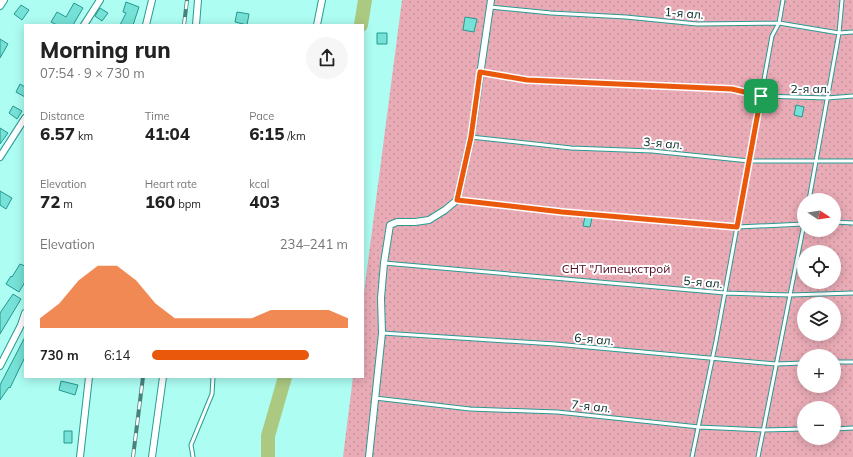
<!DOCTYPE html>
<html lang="en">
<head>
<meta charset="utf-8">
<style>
  :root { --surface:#fff; --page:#f6f6f6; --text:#222; --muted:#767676; --accent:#ea580c }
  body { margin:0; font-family:Mulish,sans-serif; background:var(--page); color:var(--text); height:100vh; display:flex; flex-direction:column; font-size:15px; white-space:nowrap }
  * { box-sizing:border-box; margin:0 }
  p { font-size:13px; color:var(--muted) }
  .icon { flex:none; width:22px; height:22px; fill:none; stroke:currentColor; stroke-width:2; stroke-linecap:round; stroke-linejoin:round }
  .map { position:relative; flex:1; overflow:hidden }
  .side { position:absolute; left:24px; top:24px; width:340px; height:354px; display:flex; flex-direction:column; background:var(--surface); border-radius:0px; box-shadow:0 2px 10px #0003 }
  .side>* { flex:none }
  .needle { width:26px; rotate:102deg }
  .fabs { position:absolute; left:797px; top:193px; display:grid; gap:8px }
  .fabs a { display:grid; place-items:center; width:44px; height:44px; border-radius:50%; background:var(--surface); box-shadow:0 2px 10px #0003; font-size:20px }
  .pin { position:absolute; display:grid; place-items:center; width:34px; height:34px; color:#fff; margin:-17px; border-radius:8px; box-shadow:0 2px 6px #0006 }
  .round { display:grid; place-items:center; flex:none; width:42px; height:42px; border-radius:21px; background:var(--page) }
  .summary { display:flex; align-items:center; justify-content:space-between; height:68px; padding:0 16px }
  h1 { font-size:22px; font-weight:800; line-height:30px }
  .stats { display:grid; grid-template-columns:repeat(3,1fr); gap:6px; height:68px; padding:4px 16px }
  .stats div { display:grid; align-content:center }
  .stats b { font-size:17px; font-weight:800 }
  .stats small { font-size:11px; font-weight:400 }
  .stats p { font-size:11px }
  .chart { height:112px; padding:8px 16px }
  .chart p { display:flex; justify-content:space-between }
  .chart svg { width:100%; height:72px; margin-top:4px; fill:var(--accent); opacity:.7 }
  ul { padding:0 16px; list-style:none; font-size:13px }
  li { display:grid; grid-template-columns:64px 48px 1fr; align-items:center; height:30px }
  li i { height:10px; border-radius:5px; background:var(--accent) }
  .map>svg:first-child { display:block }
</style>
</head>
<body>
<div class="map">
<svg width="853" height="457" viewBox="0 0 853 457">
  <defs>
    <pattern id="grass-dots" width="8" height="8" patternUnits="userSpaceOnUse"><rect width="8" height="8" fill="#e9abb6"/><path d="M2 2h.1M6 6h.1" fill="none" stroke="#c6939c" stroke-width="1.8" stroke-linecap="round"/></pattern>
  </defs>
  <rect width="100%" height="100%" fill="#adfdf3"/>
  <!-- grass -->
  <path fill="url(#grass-dots)" fill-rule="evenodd" d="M402 0H853V457H343L353 377H363V300ZM804 200H834V230H804ZM804 252H834V282H804ZM804 304H834V334H804ZM804 356H834V386H804ZM804 408H834V438H804Z"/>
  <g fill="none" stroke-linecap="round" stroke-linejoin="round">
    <!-- river -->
    <path stroke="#abc981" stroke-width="14" d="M361 25 365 0
      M268 457V436L285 377"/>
  </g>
  <!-- building -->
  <path fill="#76e1d6" stroke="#25988f" d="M126 2 139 7 133 25H120L126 13 123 12Z
    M74 3 83 8 73 25H57L51 22 57 12 66 17Z
    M21 5 29 10 22 20 14 14Z
    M100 8 108 13 102 21 95 16Z
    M237 12 249 14 247 25 235 22Z
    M465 17 477 19 474 32 463 30Z
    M377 33H387V44H377Z
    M0 39 8 44 0 58Z
    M20 84 25 87V97L16 92Z
    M796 105 804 107 802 117 794 115Z
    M13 106 22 111 17 119 9 113Z
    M0 128 8 133 0 144Z
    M0 191 12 198 6 209 0 205Z
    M585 217 592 218 590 227 583 226Z
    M20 264 25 266V282L19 292 6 284 11 276 12 277Z
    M13 294 21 299 0 334V313Z
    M25 337V357L10 388 9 387 0 400V385Z
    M61 381 78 385 75 395 59 390Z
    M64 431H72V443H64Z"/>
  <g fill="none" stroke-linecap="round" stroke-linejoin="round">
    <!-- lane casing -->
    <g stroke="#299b92" stroke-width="5">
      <path id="lane" d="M490 7 551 13 626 17 697 24 779 23 839 33 853 32
        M480 72 527 80 732 89 761 96 827 98 853 96
        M471 137 571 148 652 151 749 161H853
        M457 200 562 212 737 227 804 224
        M809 200 839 33 842 0
        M834 222 853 223
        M384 263 725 293 790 295 853 293
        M382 333 555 344 776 364 804 363
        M834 362H853
        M375 398 470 409 557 412 699 427 763 430 804 429
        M834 429 853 428
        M193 457 191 445 212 394 213 377
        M692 457 716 341 772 36 779 23 783 0
        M758 457 804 224"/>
    </g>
    <!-- street casing -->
    <g stroke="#299b92" stroke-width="8">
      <path id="street" d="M0 6 4 0
        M84 25 100 0
        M146 25 152 0
        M196 25 198 0
        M317 25 322 0
        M0 157 25 118
        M0 366 21 325 25 313
        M80 457 89 377
        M152 457 163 377
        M369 457 382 333 381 298 384 263 390 225 397 222H415L429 220 445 210 457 200 471 137 491 0"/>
    </g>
    <!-- lane -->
    <use href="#lane" stroke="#fff" stroke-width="3"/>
    <!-- street -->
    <use href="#street" stroke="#fff" stroke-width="6"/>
    <!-- rail casing -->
    <g stroke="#4b817b" stroke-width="4">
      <path id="rail" d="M184 25 187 0
        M133 457 143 377"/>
    </g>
    <!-- rail -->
    <use href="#rail" stroke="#fff" stroke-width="2.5" stroke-dasharray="8" stroke-linecap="butt"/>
  </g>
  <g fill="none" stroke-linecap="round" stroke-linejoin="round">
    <!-- route casing -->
    <g stroke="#fff" stroke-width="8">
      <path id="route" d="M480 72 527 80 732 89 761 96 737 227 562 212 457 200 471 137Z"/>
    </g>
    <!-- route -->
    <use href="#route" stroke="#ea580c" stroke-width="5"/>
  </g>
  <g text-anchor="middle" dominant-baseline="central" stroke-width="4" stroke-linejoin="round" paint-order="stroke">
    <!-- street labels -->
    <g font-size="12" fill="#012320" stroke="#fff">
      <text transform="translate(684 13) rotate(4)">1-я ал.</text>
      <text x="810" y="88">2-я ал.</text>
      <text transform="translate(663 143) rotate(5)">3-я ал.</text>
      <text transform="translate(703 282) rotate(5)">5-я ал.</text>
      <text transform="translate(594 339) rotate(5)">6-я ал.</text>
      <text transform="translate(591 406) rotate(6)">7-я ал.</text>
    </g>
    <!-- park labels -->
    <g font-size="12" fill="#540b24" stroke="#fff">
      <text x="616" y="268">СНТ "Липецкстрой</text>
    </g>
  </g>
</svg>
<div class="fabs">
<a><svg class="needle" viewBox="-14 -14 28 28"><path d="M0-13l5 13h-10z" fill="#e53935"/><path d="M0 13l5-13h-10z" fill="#767676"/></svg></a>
<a><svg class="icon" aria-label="locate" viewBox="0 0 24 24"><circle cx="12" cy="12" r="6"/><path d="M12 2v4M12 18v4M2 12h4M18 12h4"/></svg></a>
<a><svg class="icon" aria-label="layers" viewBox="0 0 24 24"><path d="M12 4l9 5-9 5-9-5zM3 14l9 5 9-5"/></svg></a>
<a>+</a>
<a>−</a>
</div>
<div class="pin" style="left:761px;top:96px;background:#1e9e55"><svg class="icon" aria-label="arrive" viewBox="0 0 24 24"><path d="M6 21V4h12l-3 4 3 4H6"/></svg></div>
<section class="side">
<div class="summary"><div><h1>Morning run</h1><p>07:54 · 9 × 730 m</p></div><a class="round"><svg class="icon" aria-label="share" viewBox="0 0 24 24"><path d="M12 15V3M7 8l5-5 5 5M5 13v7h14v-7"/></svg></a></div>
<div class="stats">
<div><p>Distance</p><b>6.57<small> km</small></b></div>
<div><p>Time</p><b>41:04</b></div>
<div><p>Pace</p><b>6:15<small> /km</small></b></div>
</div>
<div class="stats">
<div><p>Elevation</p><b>72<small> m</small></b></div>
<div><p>Heart rate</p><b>160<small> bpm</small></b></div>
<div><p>kcal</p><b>403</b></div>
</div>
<div class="chart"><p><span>Elevation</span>234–241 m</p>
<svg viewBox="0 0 160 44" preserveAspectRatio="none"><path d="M0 44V38L10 29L20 15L30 6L40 6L50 15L60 29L70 38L80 38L90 38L100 38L110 38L120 33L130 33L140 33L150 33L160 38V44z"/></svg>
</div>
<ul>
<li><b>730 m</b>6:14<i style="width:80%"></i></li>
</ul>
</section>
</div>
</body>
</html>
